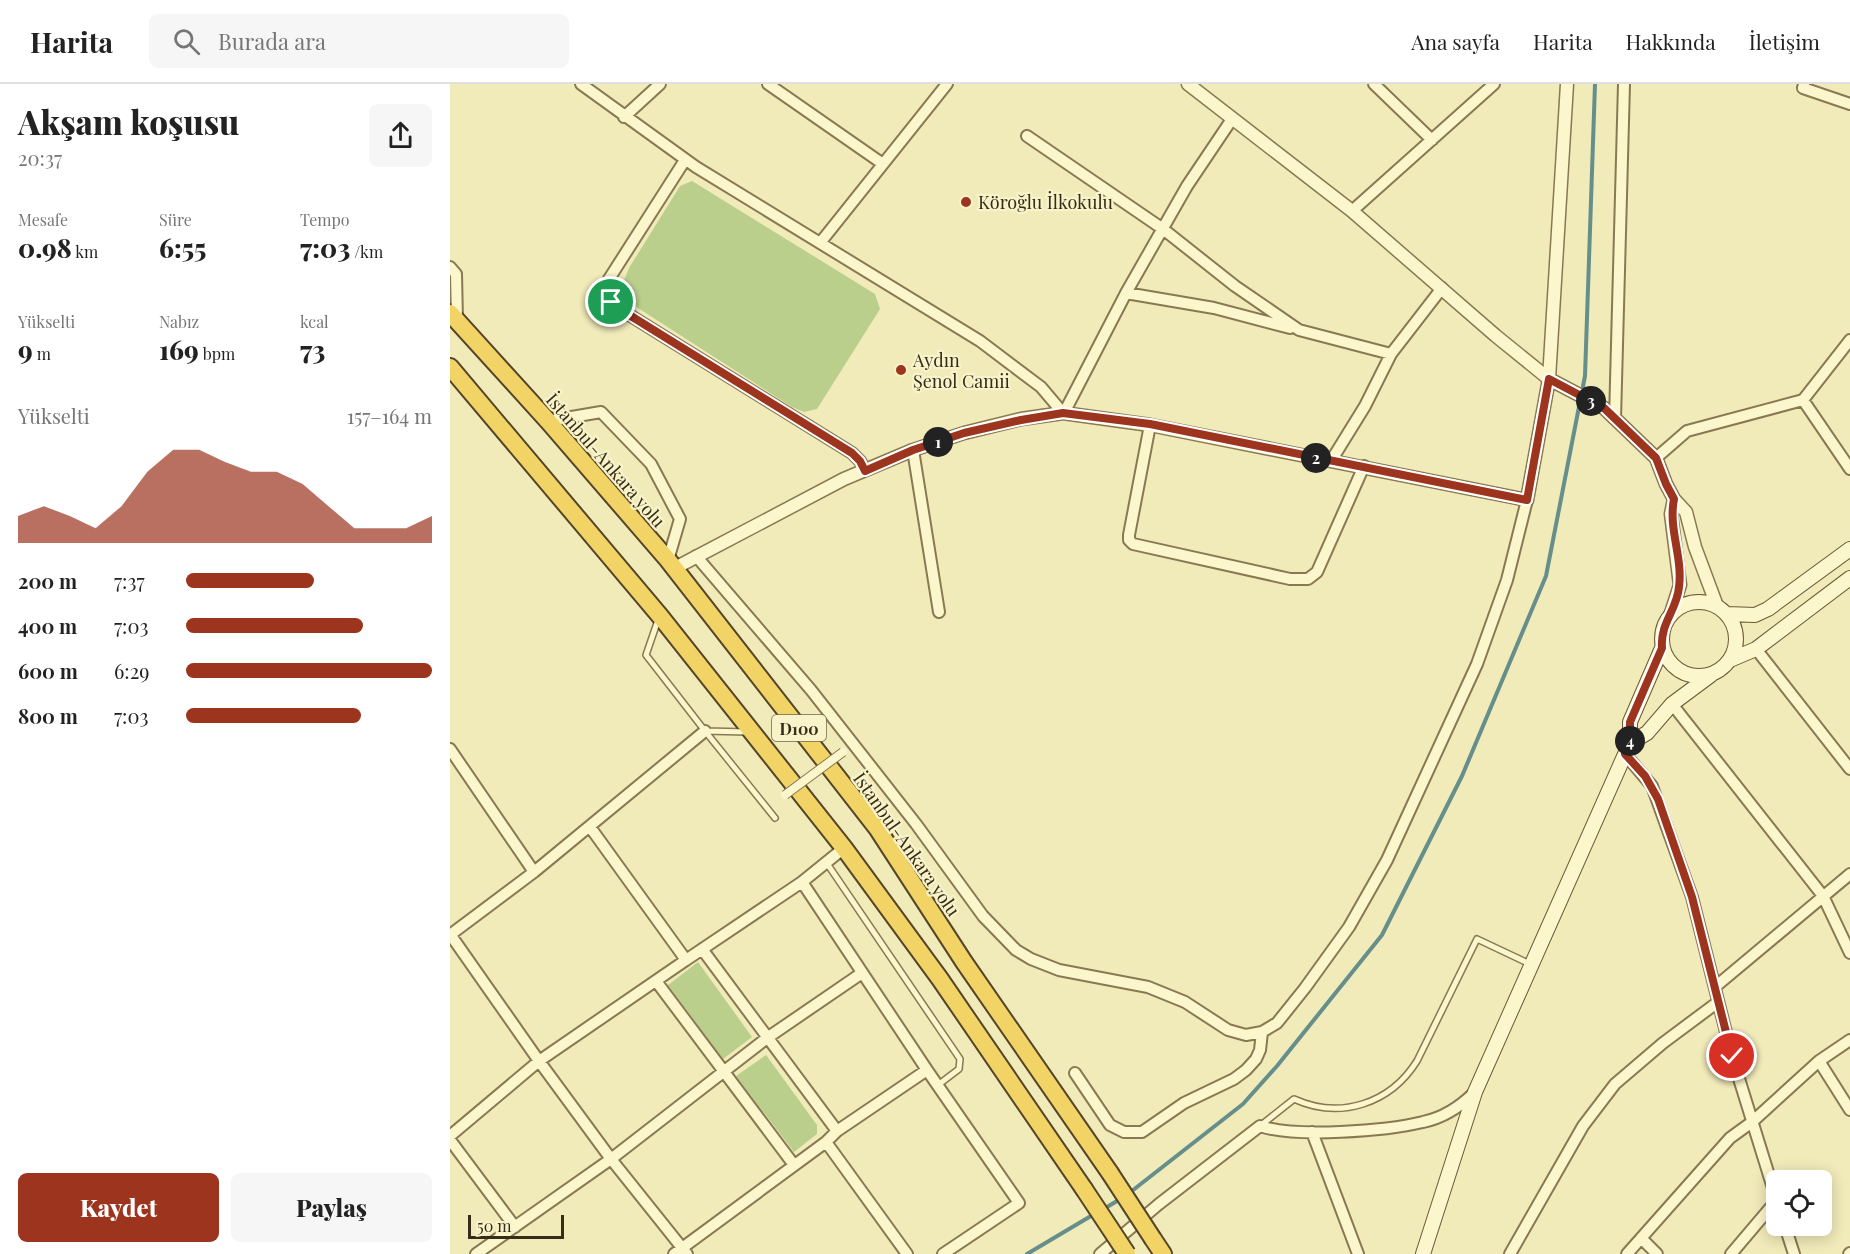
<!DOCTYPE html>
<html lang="tr">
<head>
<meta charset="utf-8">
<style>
  :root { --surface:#fff; --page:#f6f6f6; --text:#222; --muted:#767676; --line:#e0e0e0; --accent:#9c341e }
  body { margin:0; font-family:"Playfair Display",serif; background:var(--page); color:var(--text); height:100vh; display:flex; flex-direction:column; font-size:22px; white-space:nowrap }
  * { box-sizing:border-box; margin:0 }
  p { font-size:20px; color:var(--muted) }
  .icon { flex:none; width:33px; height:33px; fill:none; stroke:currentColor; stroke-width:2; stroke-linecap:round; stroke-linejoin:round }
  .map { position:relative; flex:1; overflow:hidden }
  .panel { display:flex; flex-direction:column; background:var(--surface); width:450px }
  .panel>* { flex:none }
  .controls { position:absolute; left:1316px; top:1086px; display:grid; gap:12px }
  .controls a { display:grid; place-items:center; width:66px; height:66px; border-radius:9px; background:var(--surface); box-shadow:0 3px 15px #0003; font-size:30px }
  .scale { position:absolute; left:18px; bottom:15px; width:96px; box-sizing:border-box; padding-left:6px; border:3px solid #362c19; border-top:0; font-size:16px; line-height:21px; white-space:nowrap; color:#362c19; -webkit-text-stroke:4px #f8f3c9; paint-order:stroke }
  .pin { position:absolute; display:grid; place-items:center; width:51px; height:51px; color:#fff; margin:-26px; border:3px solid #fff; border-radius:50%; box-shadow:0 2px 6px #0007 }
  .km { position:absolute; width:30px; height:30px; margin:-15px; border-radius:50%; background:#222; color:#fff; font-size:16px; line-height:30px; text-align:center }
  .round { display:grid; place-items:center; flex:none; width:63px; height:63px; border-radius:9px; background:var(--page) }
  .summary { display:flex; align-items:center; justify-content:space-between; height:102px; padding:0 18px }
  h1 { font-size:33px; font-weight:800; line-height:45px }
  .figures { display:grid; grid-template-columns:repeat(3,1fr); gap:9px; height:102px; padding:6px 18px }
  .figures div { display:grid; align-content:center }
  .figures b { font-size:26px; font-weight:800 }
  .figures small { font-size:16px; font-weight:400 }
  .figures p { font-size:16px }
  .chart { height:168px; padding:12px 18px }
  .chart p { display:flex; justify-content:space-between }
  .chart svg { width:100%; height:108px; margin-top:6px; fill:var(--accent); opacity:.7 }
  .primary-button { display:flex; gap:12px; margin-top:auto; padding:12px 18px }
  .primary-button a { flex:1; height:69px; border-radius:9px; background:var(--accent); color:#fff; font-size:24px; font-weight:800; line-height:69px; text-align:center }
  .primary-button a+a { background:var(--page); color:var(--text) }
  ul { padding:0 18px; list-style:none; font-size:20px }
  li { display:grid; grid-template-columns:96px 72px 1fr; align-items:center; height:45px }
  li i { height:15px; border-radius:8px; background:var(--accent) }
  header { display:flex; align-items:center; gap:36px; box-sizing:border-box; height:84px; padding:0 30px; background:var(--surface); border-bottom:2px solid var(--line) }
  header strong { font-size:28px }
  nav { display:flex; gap:33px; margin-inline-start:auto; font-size:21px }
  .search { width:420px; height:54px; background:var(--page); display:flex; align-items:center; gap:15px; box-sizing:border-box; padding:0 21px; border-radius:9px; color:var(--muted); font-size:22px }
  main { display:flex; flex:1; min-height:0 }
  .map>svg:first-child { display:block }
</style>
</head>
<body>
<header>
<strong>Harita</strong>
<div class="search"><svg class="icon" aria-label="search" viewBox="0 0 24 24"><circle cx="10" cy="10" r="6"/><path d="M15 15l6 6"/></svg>Burada ara</div>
<nav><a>Ana sayfa</a><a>Harita</a><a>Hakkında</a><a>İletişim</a></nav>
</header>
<main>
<section class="panel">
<div class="summary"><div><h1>Akşam koşusu</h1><p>20:37</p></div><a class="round"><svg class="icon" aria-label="share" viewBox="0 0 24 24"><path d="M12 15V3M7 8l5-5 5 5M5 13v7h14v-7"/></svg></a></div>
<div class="figures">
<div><p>Mesafe</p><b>0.98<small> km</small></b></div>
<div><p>Süre</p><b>6:55</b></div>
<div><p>Tempo</p><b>7:03<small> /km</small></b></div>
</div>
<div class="figures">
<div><p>Yükselti</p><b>9<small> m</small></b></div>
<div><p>Nabız</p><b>169<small> bpm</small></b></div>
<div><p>kcal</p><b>73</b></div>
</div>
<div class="chart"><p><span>Yükselti</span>157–164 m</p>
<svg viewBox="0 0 160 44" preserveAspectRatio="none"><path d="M0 44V33L10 29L20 33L30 38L40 29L50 15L60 6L70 6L80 11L90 15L100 15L110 20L120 29L130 38L140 38L150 38L160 33V44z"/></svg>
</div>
<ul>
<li><b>200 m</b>7:37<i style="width:52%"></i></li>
<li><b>400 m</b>7:03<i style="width:72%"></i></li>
<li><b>600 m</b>6:29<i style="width:100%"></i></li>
<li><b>800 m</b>7:03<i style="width:71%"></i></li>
</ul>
<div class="primary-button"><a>Kaydet</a><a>Paylaş</a></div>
</section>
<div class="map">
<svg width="1400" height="1170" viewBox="0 0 1400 1170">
  <rect width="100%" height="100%" fill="#f1eab9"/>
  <!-- green -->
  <path fill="#bbcf8d" d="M242 97 425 210 430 225 367 325 354 328 342 323 174 215 170 206 179 184 230 102Z
    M248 878 302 953 273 975 218 901Z
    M316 971 367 1041V1050L344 1068 286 992Z"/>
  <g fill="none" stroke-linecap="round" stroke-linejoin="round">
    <!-- stream -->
    <path stroke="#668e8b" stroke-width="4" d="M678 1110 793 1020 827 982 932 851 1012 692 1096 492 1135 292 1145 0
      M652 1126 672 1114
      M577 1170 646 1129"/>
    <!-- service casing -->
    <g stroke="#887953" stroke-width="8">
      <path id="service" d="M208 536 196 571 255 647 325 734
        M255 647 298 648
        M376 778 510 975 509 985 488 1001
        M810 1042 844 1015C890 1036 940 1020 967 977L1027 855 1080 880"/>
    </g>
    <!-- minor casing -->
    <g stroke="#887953" stroke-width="14">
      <path id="minor" d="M131 0 246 83 530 257 591 303 613 329
        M318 0 433 80
        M924 0 982 56
        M1354 0 1353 4 1400 20
        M174 33 210 0
        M577 52 713 145 785 202 849 246 941 270
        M235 76 159 195C156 207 158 216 168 224L402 369 410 377 415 386
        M902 127 1044 0
        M370 159 497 0
        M0 183 6 190 7 236
        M676 209 764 224 840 244
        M1353 316 1400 385
        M614 329 676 209 737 102 782 35
        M1165 335 1174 0
        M98 337 151 328 201 380 230 435 218 476
        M700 341 679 451V456L683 460 840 495H858L867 488 914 382
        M463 366 489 528
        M1206 374 1237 347 1353 316 1400 256
        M881 377 915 322 941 270 992 204
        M246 472 361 606 466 740 533 832 566 866 581 875 609 886 698 903 735 918 778 946 796 951 812 948 827 939 855 904 899 843 937 776 1027 580 1057 496 1077 416
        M1306 565 1400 685
        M1222 620 1373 812 1400 869
        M0 665 84 788
        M1175 670 1202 702 1242 813 1282 972 1326 1114
        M140 743 236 876 352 798 477 986 569 1119 493 1170
        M352 798 394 764
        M0 850 89 977 161 1075 237 1170
        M0 851 84 788 255 647
        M252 865 387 1047
        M206 897 344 1081
        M1265 903 1400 790
        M1369 977 1400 1026
        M625 989 660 1041 674 1048H692L734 1019 784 995 796 986 806 975 810 966 812 948
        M862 1048 908 1170
        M0 1052 89 977 236 876
        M0 1056 65 1143
        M376 1058 457 1170
        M1335 1142 1344 1170
        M1191 1154 1207 1170
        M26 1170 161 1075 317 954 412 889
        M224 1170 376 1058 387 1047 477 986
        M650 1170 709 1120 810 1042C845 1054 936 1047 973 1038 992 1034 1011 1022 1025 1008
        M1060 1170 1133 1042 1165 1000 1213 959 1268 918
        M1177 1170 1280 1054 1302 1038 1369 977 1400 956
        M1281 1170 1326 1117
        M1399 1170 1400 1169"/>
    </g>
    <!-- tertiary casing -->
    <g stroke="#887953" stroke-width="15">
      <path id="tertiary" d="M738 0 902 127 1046 252 1099 295 1154 324 1206 374 1216 400 1224 415 1221 430 1230 501 1221 529
        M1224 415 1236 428 1245 463 1267 522
        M225 484 394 395 463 366 514 349 571 335 613 329 700 341 1077 416 1099 295 1117 0"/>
    </g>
    <!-- secondary casing -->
    <g stroke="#6a5936" stroke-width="16">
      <path id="secondary" d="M1212 555a37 37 0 1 1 74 0a37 37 0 1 1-74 0Z
        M1277 530 1305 531 1318 525 1400 465
        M1280 576 1306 565 1400 494
        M1180 659 1197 649 1222 620 1261 591
        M973 1170 1025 1008 1180 659V638L1212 564"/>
    </g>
    <!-- trunk casing -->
    <g stroke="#554528" stroke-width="20">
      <path id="trunk" d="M0 229 98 337 218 476 427 744 514 878 660 1089
        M0 283 210 532 394 764 490 895 634 1105
        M703 1155 713 1170"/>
    </g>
    <!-- service -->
    <use href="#service" stroke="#fcf6cc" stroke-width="5"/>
    <!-- minor -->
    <use href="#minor" stroke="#fcf6cc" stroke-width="10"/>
    <!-- tertiary -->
    <use href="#tertiary" stroke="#fcf6cc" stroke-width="12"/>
    <!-- secondary -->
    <use href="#secondary" stroke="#fcf6cc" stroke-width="14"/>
    <!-- trunk -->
    <use href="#trunk" stroke="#f2d466" stroke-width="16"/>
    <!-- pedestrian-bridge casing -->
    <g stroke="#887953" stroke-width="10" stroke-linecap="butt">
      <path id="pedestrian-bridge" d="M335 711 393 668"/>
    </g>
    <!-- trunk-bridge casing -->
    <g stroke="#554528" stroke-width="20" stroke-linecap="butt">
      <path id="trunk-bridge" d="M660 1089 703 1155
        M634 1105 677 1170"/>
    </g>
    <!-- pedestrian-bridge -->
    <use href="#pedestrian-bridge" stroke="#fcf6cc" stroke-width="8"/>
    <!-- trunk-bridge -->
    <use href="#trunk-bridge" stroke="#f2d466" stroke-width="16"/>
  </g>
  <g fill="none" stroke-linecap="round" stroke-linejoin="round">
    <!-- route casing -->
    <g stroke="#fff" stroke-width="12">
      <path id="route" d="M161 218 168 224 402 369 410 377 415 387 463 366 514 349 571 336 613 329 700 340 1077 416 1099 295 1154 324 1206 374 1216 400 1224 415C1218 445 1233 473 1229 503 1227 526 1210 539 1212 564L1180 638V659L1175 670 1195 692 1208 715 1242 813 1282 972"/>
    </g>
    <!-- route -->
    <use href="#route" stroke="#9c341e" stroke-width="8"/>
  </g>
  <!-- markers -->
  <g fill="#9c341e" stroke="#f8f3c9" stroke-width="2">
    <circle cx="516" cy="118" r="6"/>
    <circle cx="451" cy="286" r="6"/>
  </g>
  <g text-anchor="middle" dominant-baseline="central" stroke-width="4.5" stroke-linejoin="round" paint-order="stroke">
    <!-- shield labels -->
    <rect fill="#f8f3c9" stroke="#70684e" stroke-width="1.5" x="322" y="631" width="54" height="26" rx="4.5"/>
    <g font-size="16" font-weight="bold" fill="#362c19">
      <text x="349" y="644">D100</text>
    </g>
    <!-- poi labels -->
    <g font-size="18" fill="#362c19" stroke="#f8f3c9" text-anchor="start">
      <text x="528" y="118">Köroğlu İlkokulu</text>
      <text x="463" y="276">Aydın<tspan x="463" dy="21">Şenol Camii</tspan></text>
    </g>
    <!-- street labels -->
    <g font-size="18" fill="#362c19" stroke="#f8f3c9">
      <text transform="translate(156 376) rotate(49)">İstanbul-Ankara yolu</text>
      <text transform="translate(457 760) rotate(55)">İstanbul-Ankara yolu</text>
    </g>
  </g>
</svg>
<div class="controls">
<a><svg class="icon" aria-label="locate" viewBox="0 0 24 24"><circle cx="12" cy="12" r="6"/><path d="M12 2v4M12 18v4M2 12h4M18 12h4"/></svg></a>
</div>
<div class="scale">50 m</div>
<div class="pin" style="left:161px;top:218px;background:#1e9e55"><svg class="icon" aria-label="arrive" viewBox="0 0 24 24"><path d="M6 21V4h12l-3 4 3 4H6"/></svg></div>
<div class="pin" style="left:1282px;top:972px;background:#d93025"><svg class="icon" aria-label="check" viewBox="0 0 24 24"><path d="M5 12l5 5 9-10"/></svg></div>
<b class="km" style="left:488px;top:358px">1</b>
<b class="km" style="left:866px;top:374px">2</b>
<b class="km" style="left:1141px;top:317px">3</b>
<b class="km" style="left:1180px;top:657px">4</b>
</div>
</main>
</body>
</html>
